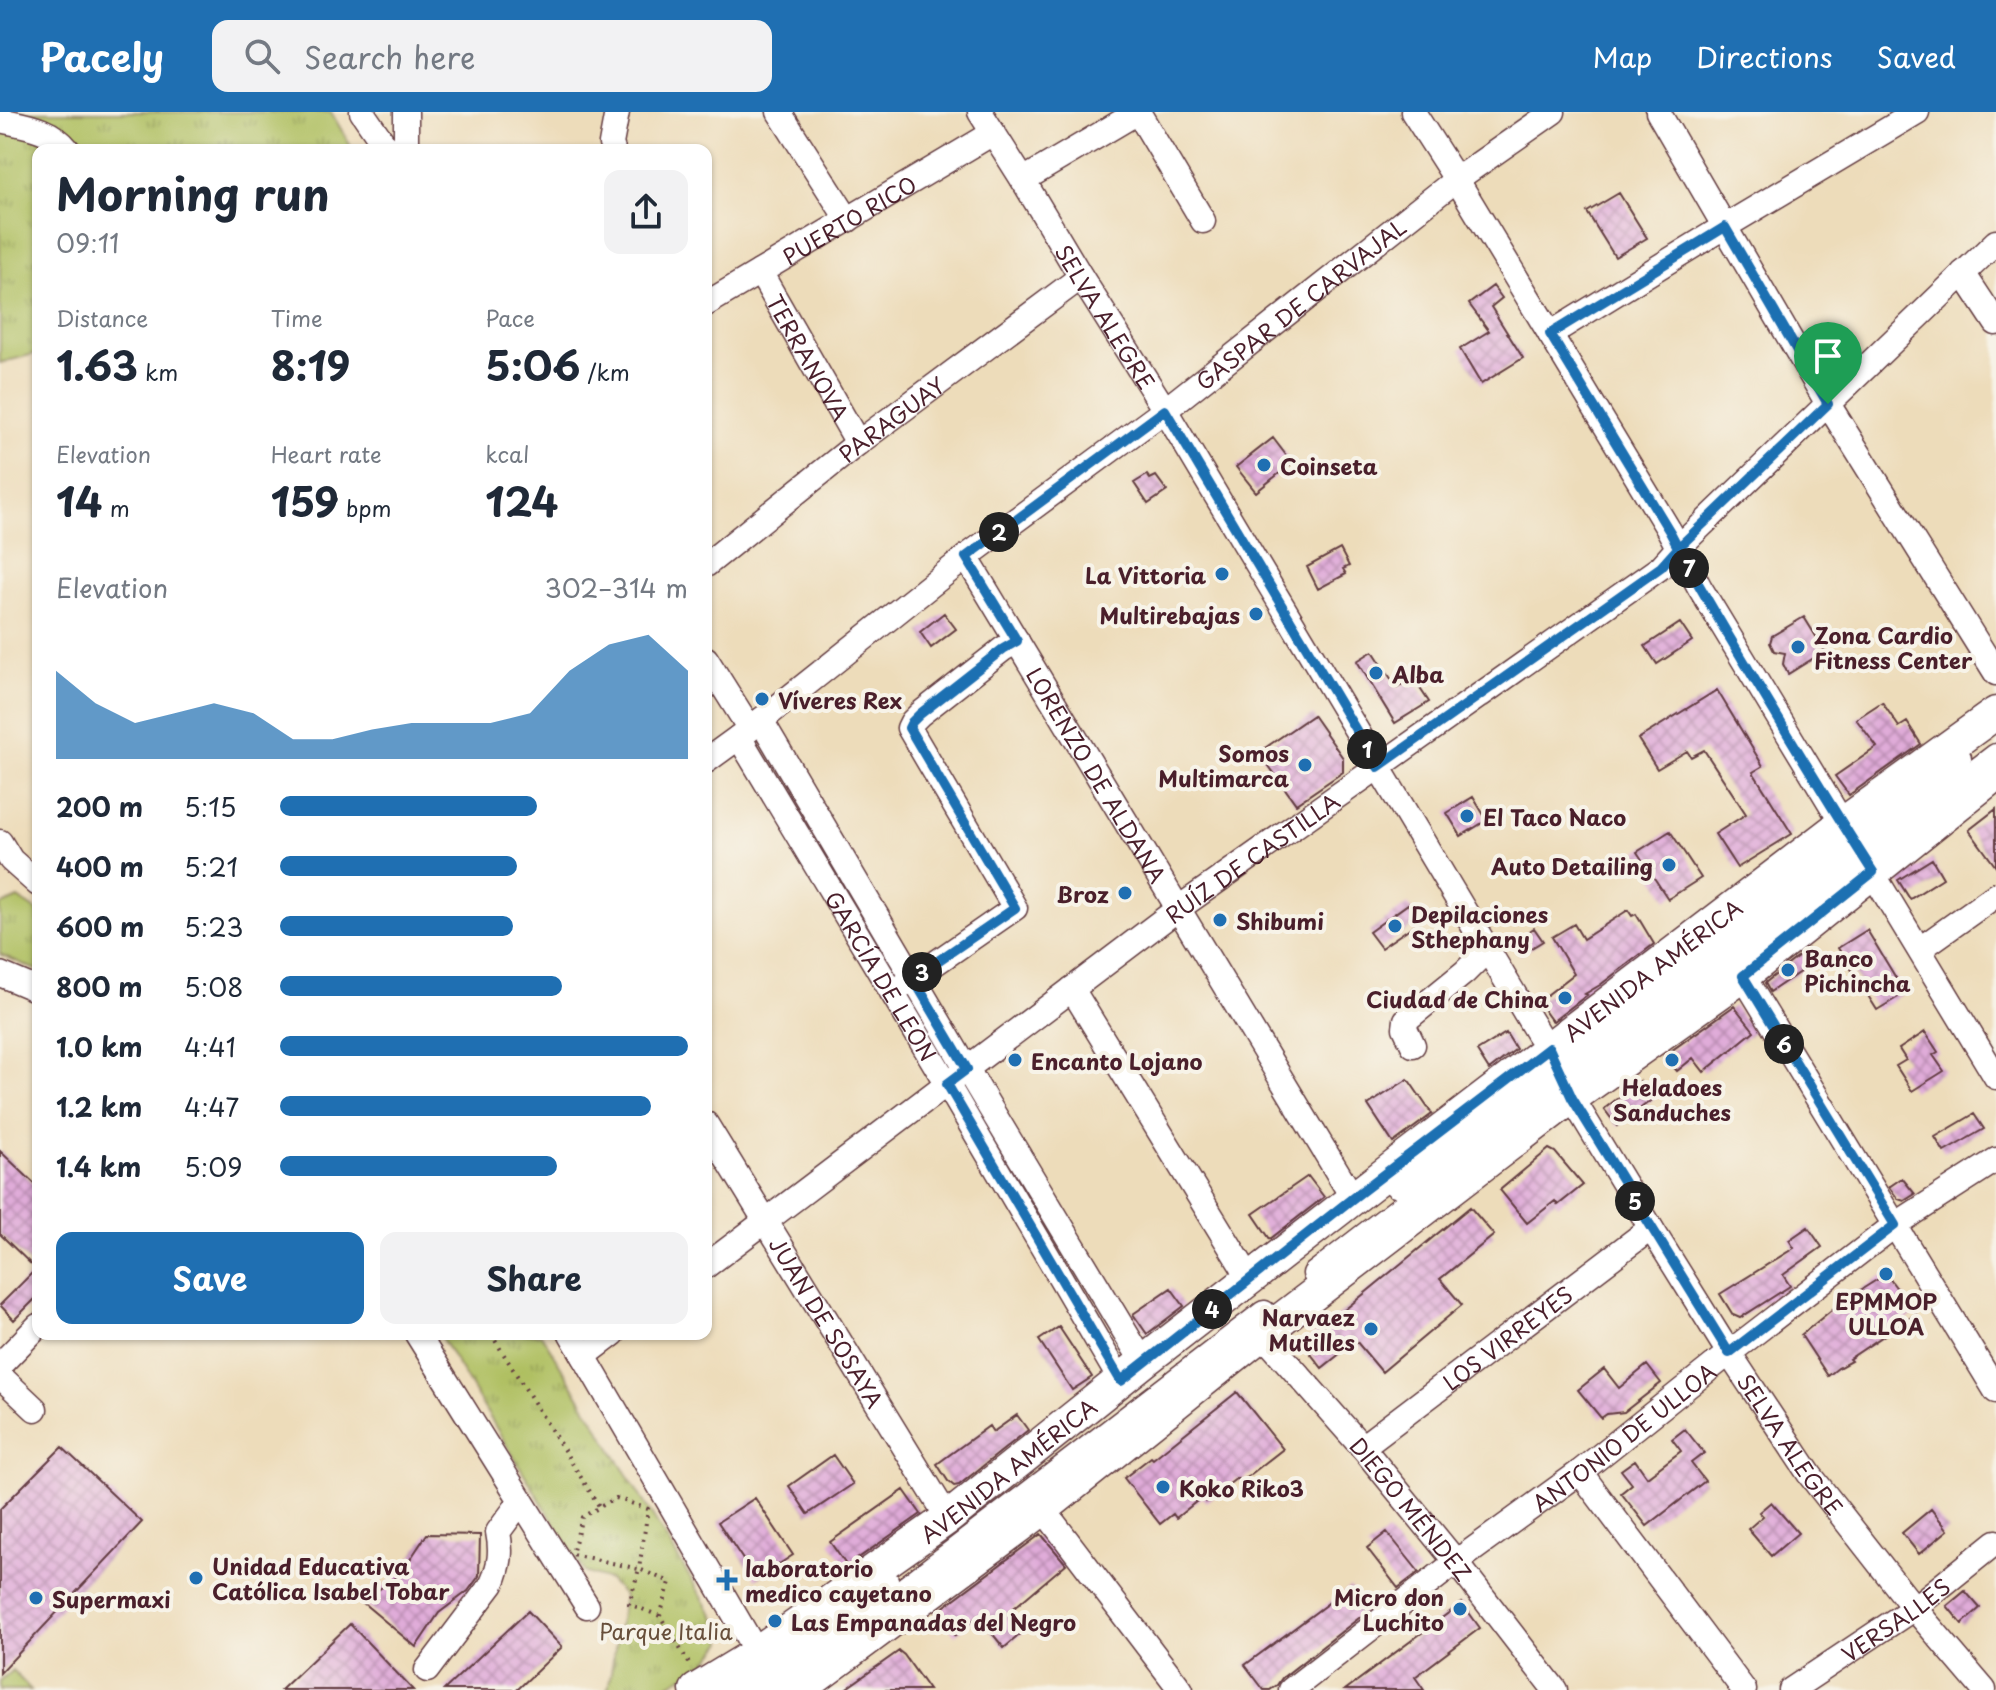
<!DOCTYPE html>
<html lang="en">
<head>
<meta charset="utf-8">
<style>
  :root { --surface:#fff; --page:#f2f2f3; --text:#1f2937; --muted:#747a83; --accent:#1f6fb2 }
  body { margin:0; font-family:"Playpen Sans",sans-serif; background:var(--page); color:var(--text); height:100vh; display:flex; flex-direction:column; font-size:30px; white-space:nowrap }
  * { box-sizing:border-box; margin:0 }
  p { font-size:26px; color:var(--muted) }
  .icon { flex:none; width:44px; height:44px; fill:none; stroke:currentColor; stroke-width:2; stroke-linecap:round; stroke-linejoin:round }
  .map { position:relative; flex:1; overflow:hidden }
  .panel { position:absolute; left:32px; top:32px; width:680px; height:1196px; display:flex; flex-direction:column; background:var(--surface); border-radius:16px; box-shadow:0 2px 6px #0004 }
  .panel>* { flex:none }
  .pin { position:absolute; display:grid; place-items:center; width:68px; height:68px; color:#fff; margin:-82px -34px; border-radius:50% 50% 50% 0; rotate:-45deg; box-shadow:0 0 8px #0007 }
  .pin .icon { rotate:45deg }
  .km { position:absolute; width:40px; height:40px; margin:-20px; border-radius:50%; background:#222; color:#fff; font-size:22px; line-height:40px; text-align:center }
  .round { display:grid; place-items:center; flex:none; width:84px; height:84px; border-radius:16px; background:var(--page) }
  .summary { display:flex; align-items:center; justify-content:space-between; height:136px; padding:0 24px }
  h1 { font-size:44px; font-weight:700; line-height:60px }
  .metrics { display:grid; grid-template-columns:repeat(3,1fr); gap:12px; height:136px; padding:8px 24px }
  .metrics div { display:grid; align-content:center }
  .metrics b { font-size:40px; font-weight:700 }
  .metrics small { font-size:22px; font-weight:400 }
  .metrics p { font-size:22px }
  .chart { height:224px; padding:16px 24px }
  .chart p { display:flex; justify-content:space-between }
  .chart svg { width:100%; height:144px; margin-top:8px; fill:var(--accent); opacity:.7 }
  .button { display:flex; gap:16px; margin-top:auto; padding:16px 24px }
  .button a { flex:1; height:92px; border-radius:16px; background:var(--accent); color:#fff; font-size:32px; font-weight:700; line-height:92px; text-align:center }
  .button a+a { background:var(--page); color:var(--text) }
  ul { padding:0 24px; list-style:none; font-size:26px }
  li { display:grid; grid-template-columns:128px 96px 1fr; align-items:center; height:60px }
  li i { height:20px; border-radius:10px; background:var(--accent) }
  header { display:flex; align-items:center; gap:48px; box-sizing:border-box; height:112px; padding:0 40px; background:var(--accent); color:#fff }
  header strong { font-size:38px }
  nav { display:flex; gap:44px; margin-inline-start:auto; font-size:28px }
  .search { width:560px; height:72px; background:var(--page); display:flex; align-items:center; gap:20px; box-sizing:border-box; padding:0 28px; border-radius:16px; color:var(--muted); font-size:30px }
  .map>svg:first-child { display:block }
</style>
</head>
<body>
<header>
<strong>Pacely</strong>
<div class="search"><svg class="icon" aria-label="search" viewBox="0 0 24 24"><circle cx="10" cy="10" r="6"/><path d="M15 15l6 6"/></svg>Search here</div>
<nav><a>Map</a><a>Directions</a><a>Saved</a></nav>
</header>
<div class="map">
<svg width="1996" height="1578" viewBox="0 0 1996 1578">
  <defs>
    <pattern id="grass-tufts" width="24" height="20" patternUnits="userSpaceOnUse" patternTransform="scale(2)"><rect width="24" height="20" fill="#afbf61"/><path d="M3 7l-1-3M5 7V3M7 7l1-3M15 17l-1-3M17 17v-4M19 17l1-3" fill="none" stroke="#909b50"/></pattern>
    <pattern id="building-cross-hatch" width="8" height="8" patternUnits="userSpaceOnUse" patternTransform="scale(2)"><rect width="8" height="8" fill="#e0acd9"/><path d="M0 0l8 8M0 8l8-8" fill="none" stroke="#b88bb0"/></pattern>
  </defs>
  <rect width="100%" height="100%" fill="#f7f3e8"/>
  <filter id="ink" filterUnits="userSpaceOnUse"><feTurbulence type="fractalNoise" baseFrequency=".0125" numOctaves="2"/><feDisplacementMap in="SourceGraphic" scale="16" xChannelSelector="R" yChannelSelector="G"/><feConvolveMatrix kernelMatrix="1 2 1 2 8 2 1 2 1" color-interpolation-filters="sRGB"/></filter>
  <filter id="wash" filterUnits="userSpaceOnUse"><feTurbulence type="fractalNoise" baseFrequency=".006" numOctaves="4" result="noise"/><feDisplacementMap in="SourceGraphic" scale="32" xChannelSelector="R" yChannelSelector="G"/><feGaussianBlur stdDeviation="1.8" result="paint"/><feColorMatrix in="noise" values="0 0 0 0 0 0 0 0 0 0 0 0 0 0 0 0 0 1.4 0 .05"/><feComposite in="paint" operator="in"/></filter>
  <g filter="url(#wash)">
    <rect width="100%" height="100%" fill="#eddcba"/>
    <!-- grass -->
    <path fill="url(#grass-tufts)" stroke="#7c6f46" stroke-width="2" d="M0 0H331L353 38H38V241L0 251Z
      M18 786 38 800V859L0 842V794Z
      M439 1222H541L716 1508 723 1530 706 1551 659 1578H608L624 1484 609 1468 584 1460Z"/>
    <!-- pitch -->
    <path fill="#afbf61" stroke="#7c6f46" stroke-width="2" d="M12 1558 31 1578H0V1570Z"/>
    <g id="blocks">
      <!-- building -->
      <path fill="url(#building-cross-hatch)" d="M1619 81 1647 126 1615 145 1587 100Z
        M1493 174 1502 186 1491 195 1523 246 1481 272 1460 237 1489 219 1469 192Z
        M1273 326 1292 351 1256 380 1236 355Z
        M1147 363 1150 367 1156 364 1167 379 1148 392 1134 371Z
        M1340 437 1349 454 1343 457 1346 462 1318 477 1307 455Z
        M944 501 956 517 931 536 920 520Z
        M1804 505 1825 539 1788 562 1783 552 1785 541 1774 539 1770 531 1772 524Z
        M1680 511 1692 529 1657 552 1645 534Z
        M1373 539 1397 576 1413 566 1429 590 1395 611 1357 549Z
        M1717 578 1763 654 1753 660 1792 722 1737 756 1715 722 1746 702 1704 638 1691 645 1687 639 1657 657 1638 627Z
        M1882 590 1899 615 1907 610 1921 632 1849 683 1835 664 1877 635 1856 607Z
        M1313 603 1343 646V660L1296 692 1259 640Z
        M1473 685 1487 708 1461 724 1447 701Z
        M1996 697V755L1969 718Z
        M1670 719 1701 766 1668 787 1637 740Z
        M1932 747 1943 766 1910 787 1898 768Z
        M1408 792 1420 809 1381 836 1369 820Z
        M1628 798 1632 804 1636 802 1654 832 1600 873 1585 882 1587 883 1553 909 1551 908 1538 890 1574 862 1552 825 1574 812 1583 827Z
        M1534 816 1543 829 1520 843 1512 830Z
        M1867 818 1905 881 1877 898 1838 836Z
        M1808 837 1816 849 1770 880 1765 871Z
        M1734 894 1754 919 1704 960 1693 946 1677 959 1664 944Z
        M1925 920 1938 940 1933 943 1944 959 1912 979 1896 954 1906 948 1899 937Z
        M1506 921 1516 937 1489 958 1477 939Z
        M1408 967 1432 1002 1393 1031 1368 993Z
        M1640 969 1654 986 1617 1014 1604 997Z
        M1974 1002 1984 1017 1944 1040 1935 1025Z
        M1549 1037 1555 1040 1583 1073 1558 1093 1555 1089 1527 1111 1500 1078Z
        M0 1039 38 1075V1184L14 1208 0 1193 36 1157 0 1122Z
        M1308 1064 1324 1085 1270 1127 1253 1102Z
        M1902 1066 1915 1082 1904 1089 1898 1087 1889 1075Z
        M1470 1095 1494 1123 1440 1167 1462 1193 1382 1260 1356 1229 1322 1256 1303 1232Z
        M1808 1115 1822 1135 1783 1163 1790 1174 1740 1206 1733 1203 1720 1182 1794 1136 1789 1128Z
        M1886 1162 1916 1202 1849 1247 1851 1249 1838 1256 1828 1264 1801 1223 1840 1191Z
        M1171 1176 1184 1194 1147 1222 1133 1202Z
        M1059 1215 1092 1265 1072 1278 1039 1228Z
        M1647 1253 1661 1271 1624 1300 1607 1302 1601 1306 1578 1278 1604 1257 1619 1276Z
        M1237 1280 1283 1337 1241 1370 1237 1366 1206 1390 1202 1385 1176 1406 1173 1402 1160 1412 1124 1366 1151 1345 1153 1347Z
        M1017 1303 1028 1318 959 1373 954 1374 948 1369 937 1352 989 1314 993 1320Z
        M1685 1317 1704 1341 1691 1351 1705 1369 1647 1414 1621 1381 1632 1372 1621 1358 1635 1348 1647 1365 1681 1339 1672 1327Z
        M62 1335 142 1410 0 1561V1397Z
        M833 1343 853 1372 808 1402 789 1374Z
        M904 1378 921 1402 847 1454 830 1430Z
        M755 1386 793 1443 756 1467 718 1410Z
        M1771 1390 1798 1421 1771 1444 1748 1417 1763 1404 1759 1400Z
        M1931 1397 1948 1418 1919 1442 1902 1421Z
        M1387 1420 1419 1460 1398 1476 1367 1436Z
        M427 1422 480 1423 479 1464 468 1479 439 1501 416 1535 362 1490 401 1461Z
        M1041 1422 1066 1452 1008 1501 1023 1520 1004 1536 978 1504 955 1523 937 1500Z
        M1350 1475 1368 1499 1282 1566 1277 1573 1270 1578H1264L1245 1553Z
        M1965 1479 1980 1496 1962 1512 1947 1494Z
        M1462 1491 1480 1516 1415 1565 1424 1578H1345Z
        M528 1499 562 1535 517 1578H444Z
        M350 1512 413 1578H281Z
        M899 1539 904 1543 929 1578H844Z"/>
    </g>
  </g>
  <g filter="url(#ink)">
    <use href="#blocks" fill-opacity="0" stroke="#623b40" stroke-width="2"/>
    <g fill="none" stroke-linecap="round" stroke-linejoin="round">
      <!-- minor casing -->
      <g stroke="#623b40" stroke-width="27">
        <g id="minor">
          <path d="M362 0 388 38"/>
          <path d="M406 0V38"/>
          <path d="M779 0 848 108"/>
          <path id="s1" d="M980 0 1023 68 1081 165 1165 298 1538 922 1549 936 1572 986 1651 1116 1729 1241 1810 1363 1914 1496 1984 1578"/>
          <path d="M1138 0 1203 109"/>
          <path d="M1413 0 1463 78 1670 420 1700 476 1996 965"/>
          <path d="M1658 0 1828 292 1996 561"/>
          <path d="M0 8C27 14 50 16 68 38"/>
          <path d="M613 38 611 32 617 0"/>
          <path d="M1023 68 1138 0"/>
          <path id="s2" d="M760 160 858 331"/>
          <path d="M1963 161 1996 211"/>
          <path id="s3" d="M706 192 993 21"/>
          <path d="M1550 222 1714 121 1917 0"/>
          <path id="s4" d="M966 445 1353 1086"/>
          <path id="s5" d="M706 453 858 331 1081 165"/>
          <path d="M706 547 750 617"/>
          <path d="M761 608 962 949 1143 1250"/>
          <path id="s6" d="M739 625 947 972 1121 1269"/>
          <path id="s7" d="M706 649 750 617 966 445 1165 298 1457 67 1553 0"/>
          <path d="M0 730 11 748 38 772"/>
          <path d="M1920 837 1996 783"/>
          <path d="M0 862 38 878"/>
          <path d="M1743 864 1996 1279"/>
          <path d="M901 875 1015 796 909 616 912 610 920 602 1003 537 1017 529"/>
          <path d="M1072 877 1250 1167"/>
          <path d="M1413 933 1405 916 1406 908 1465 860 1488 837"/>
          <path id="s8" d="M706 1012 948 1406"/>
          <path d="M1396 1073 1853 729 1959 646"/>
          <path id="s9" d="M706 1154 1179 796 1661 455 1678 436 1996 130"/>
          <path d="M1315 1162C1541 987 1770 817 1996 644"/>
          <path d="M417 1222 587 1494"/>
          <path d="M571 1222 757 1541"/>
          <path id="s10" d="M1262 1222 1362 1335 1456 1450 1555 1578"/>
          <path d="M584 1244 613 1222"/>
          <path d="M0 1253 38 1214"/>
          <path d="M0 1264 35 1297"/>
          <path id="s11" d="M1362 1335 1651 1116"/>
          <path d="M1580 1360 1744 1578"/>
          <path d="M1043 1397 1181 1578"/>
          <path d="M427 1558 492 1472C500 1453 502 1440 498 1420L521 1389"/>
          <path d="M737 1578 796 1538 886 1468"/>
          <path d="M769 1578 806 1553 1264 1201"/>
          <path id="s12" d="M1291 1578 1456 1450 1580 1360 1729 1241 1895 1113 1996 1048"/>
          <path id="s13" d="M1791 1578 1914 1496 1996 1430"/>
        </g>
      </g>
      <!-- major casing -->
      <g stroke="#623b40" stroke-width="35">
        <g id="major">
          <path id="s14" d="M696 1578 757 1541 948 1406 1143 1250 1404 1047 1842 712 1996 601"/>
          <path d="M799 1578 1043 1397 1262 1222 1556 997 1743 864 1996 662"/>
        </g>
      </g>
      <!-- path -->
      <path stroke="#623b40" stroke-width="4" stroke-dasharray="2 6" stroke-linecap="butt" d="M353 38 362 32
        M491 1222 599 1394
        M616 1386 648 1397 639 1457 572 1442 582 1405Z
        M660 1504 670 1470 639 1457 629 1492 660 1504 689 1551"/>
      <!-- minor -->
      <use href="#minor" stroke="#fff" stroke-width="24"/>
      <!-- major -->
      <use href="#major" stroke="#fff" stroke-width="32"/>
    </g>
  </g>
  <g fill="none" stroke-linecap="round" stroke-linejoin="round" filter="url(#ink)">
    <!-- route casing -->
    <g stroke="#fff" stroke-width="16">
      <path id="route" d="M1828 292 1678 436 1661 455 1378 655 1165 298 966 445 1017 529 1003 537 920 602 912 610 909 616 1015 796 913 866 967 957 947 972 1121 1269 1353 1086 1549 936 1572 986 1729 1241 1895 1113 1743 864 1873 760C1831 695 1792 629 1752 563 1724 516 1695 469 1670 420L1550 222 1725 115 1828 292"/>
    </g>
    <!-- route -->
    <use href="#route" stroke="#1f6fb2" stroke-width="10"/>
  </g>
  <!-- markers -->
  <g fill="#1f6fb2" stroke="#f7f3e8" stroke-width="3">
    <circle cx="1264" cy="353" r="8"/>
    <circle cx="1222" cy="462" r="8"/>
    <circle cx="1256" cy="502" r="8"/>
    <circle cx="1798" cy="535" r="8"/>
    <circle cx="1376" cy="561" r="8"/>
    <circle cx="762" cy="587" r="8"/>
    <circle cx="1305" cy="653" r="8"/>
    <circle cx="1467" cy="704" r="8"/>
    <circle cx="1669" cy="753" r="8"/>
    <circle cx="1125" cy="781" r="8"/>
    <circle cx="1220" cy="808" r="8"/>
    <circle cx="1395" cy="814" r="8"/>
    <circle cx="1788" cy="858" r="8"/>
    <circle cx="1565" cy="886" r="8"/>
    <circle cx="1015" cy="948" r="8"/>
    <circle cx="1672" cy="948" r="8"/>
    <circle cx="1886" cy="1162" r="8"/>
    <circle cx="1371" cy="1217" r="8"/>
    <circle cx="1163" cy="1375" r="8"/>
    <circle cx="196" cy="1466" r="8"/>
    <path d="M723 1456h8v8h8v8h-8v8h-8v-8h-8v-8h8z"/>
    <circle cx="36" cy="1486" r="8"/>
    <circle cx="1460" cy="1497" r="8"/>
    <circle cx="775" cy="1509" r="8"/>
  </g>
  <g text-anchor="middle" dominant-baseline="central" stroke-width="8" stroke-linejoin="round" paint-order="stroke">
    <!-- street labels -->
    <g font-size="22" fill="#4a1f2b" stroke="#f7f3e8">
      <text stroke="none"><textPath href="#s3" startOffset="166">PUERTO RICO</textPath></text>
      <text stroke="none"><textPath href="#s7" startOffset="750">GASPAR DE CARVAJAL</textPath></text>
      <text stroke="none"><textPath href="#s1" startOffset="240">SELVA ALEGRE</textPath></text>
      <text stroke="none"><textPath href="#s2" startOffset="98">TERRANOVA</textPath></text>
      <text stroke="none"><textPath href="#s5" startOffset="236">PARAGUAY</textPath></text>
      <text stroke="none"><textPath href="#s4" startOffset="254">LORENZO DE ALDANA</textPath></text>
      <text stroke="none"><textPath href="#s9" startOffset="682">RUÍZ DE CASTILLA</textPath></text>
      <text stroke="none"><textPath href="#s14" startOffset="1198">AVENIDA AMÉRICA</textPath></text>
      <text stroke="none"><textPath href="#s6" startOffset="278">GARCÍA DE LEON</textPath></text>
      <text stroke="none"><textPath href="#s8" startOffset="232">JUAN DE SOSAYA</textPath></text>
      <text stroke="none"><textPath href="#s11" startOffset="182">LOS VIRREYES</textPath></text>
      <text stroke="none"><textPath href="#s12" startOffset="418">ANTONIO DE ULLOA</textPath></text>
      <text stroke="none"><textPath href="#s1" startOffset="1560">SELVA ALEGRE</textPath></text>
      <text stroke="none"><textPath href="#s14" startOffset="382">AVENIDA AMÉRICA</textPath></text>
      <text stroke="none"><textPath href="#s10" startOffset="230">DIEGO MÉNDEZ</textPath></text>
      <text stroke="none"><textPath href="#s13" startOffset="126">VERSALLES</textPath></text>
    </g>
    <!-- poi labels -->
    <g font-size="22" font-weight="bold" fill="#4a1f2b" stroke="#f7f3e8" text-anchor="start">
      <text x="1280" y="353">Coinseta</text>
      <text x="1206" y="462" text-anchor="end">La Vittoria</text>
      <text x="1240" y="502" text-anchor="end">Multirebajas</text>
      <text x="1814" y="522">Zona Cardio<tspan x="1814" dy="25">Fitness Center</tspan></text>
      <text x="1392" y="561">Alba</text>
      <text x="778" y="587">Víveres Rex</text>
      <text x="1289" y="640" text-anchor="end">Somos<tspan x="1289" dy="25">Multimarca</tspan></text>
      <text x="1483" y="704">El Taco Naco</text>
      <text x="1653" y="753" text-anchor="end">Auto Detailing</text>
      <text x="1109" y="781" text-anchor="end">Broz</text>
      <text x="1411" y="801">Depilaciones<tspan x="1411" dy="25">Sthephany</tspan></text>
      <text x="1236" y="808">Shibumi</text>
      <text x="1804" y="845">Banco<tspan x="1804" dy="25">Pichincha</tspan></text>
      <text x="1549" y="886" text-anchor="end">Ciudad de China</text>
      <text x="1031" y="948">Encanto Lojano</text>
      <text x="1672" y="974" text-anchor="middle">Heladoes<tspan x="1672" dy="25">Sanduches</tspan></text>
      <text x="1886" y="1188" text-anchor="middle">EPMMOP<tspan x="1886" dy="25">ULLOA</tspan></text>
      <text x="1355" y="1204" text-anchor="end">Narvaez<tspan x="1355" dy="25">Mutilles</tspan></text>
      <text x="1179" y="1375">Koko Riko3</text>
      <text x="212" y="1453">Unidad Educativa<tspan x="212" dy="25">Católica Isabel Tobar</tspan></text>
      <text x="745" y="1455">laboratorio<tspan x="745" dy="25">medico cayetano</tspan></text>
      <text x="1444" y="1484" text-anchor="end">Micro don<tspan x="1444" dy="25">Luchito</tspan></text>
      <text x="52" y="1486">Supermaxi</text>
      <text x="791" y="1509">Las Empanadas del Negro</text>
    </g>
    <!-- park labels -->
    <g font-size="22" fill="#684f3b" stroke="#f7f3e8">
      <text x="666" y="1518">Parque Italia</text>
    </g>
  </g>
</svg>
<div class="pin" style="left:1828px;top:292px;background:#1e9e55"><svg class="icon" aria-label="arrive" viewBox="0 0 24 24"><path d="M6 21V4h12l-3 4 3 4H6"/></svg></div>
<b class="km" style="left:1367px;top:637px">1</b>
<b class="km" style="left:999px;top:420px">2</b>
<b class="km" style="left:922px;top:860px">3</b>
<b class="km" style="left:1212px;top:1197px">4</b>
<b class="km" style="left:1635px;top:1089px">5</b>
<b class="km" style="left:1784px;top:932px">6</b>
<b class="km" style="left:1689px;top:456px">7</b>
<section class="panel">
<div class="summary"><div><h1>Morning run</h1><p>09:11</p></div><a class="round"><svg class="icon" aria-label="share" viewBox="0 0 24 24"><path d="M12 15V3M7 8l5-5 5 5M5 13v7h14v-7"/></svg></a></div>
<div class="metrics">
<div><p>Distance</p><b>1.63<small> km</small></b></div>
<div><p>Time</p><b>8:19</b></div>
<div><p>Pace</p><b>5:06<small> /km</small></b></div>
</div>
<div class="metrics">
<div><p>Elevation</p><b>14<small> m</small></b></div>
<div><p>Heart rate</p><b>159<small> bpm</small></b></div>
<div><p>kcal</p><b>124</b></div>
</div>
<div class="chart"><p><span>Elevation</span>302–314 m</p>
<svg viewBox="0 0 160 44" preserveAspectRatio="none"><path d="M0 44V17L10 27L20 33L30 30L40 27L50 30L60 38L70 38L80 35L90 33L100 33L110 33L120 30L130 17L140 9L150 6L160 17V44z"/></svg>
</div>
<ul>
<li><b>200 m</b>5:15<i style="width:63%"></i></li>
<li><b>400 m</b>5:21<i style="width:58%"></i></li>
<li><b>600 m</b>5:23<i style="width:57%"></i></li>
<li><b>800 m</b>5:08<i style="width:69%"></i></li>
<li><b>1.0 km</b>4:41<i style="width:100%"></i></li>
<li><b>1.2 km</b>4:47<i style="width:91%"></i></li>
<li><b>1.4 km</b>5:09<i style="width:68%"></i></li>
</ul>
<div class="button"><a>Save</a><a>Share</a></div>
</section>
</div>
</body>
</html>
